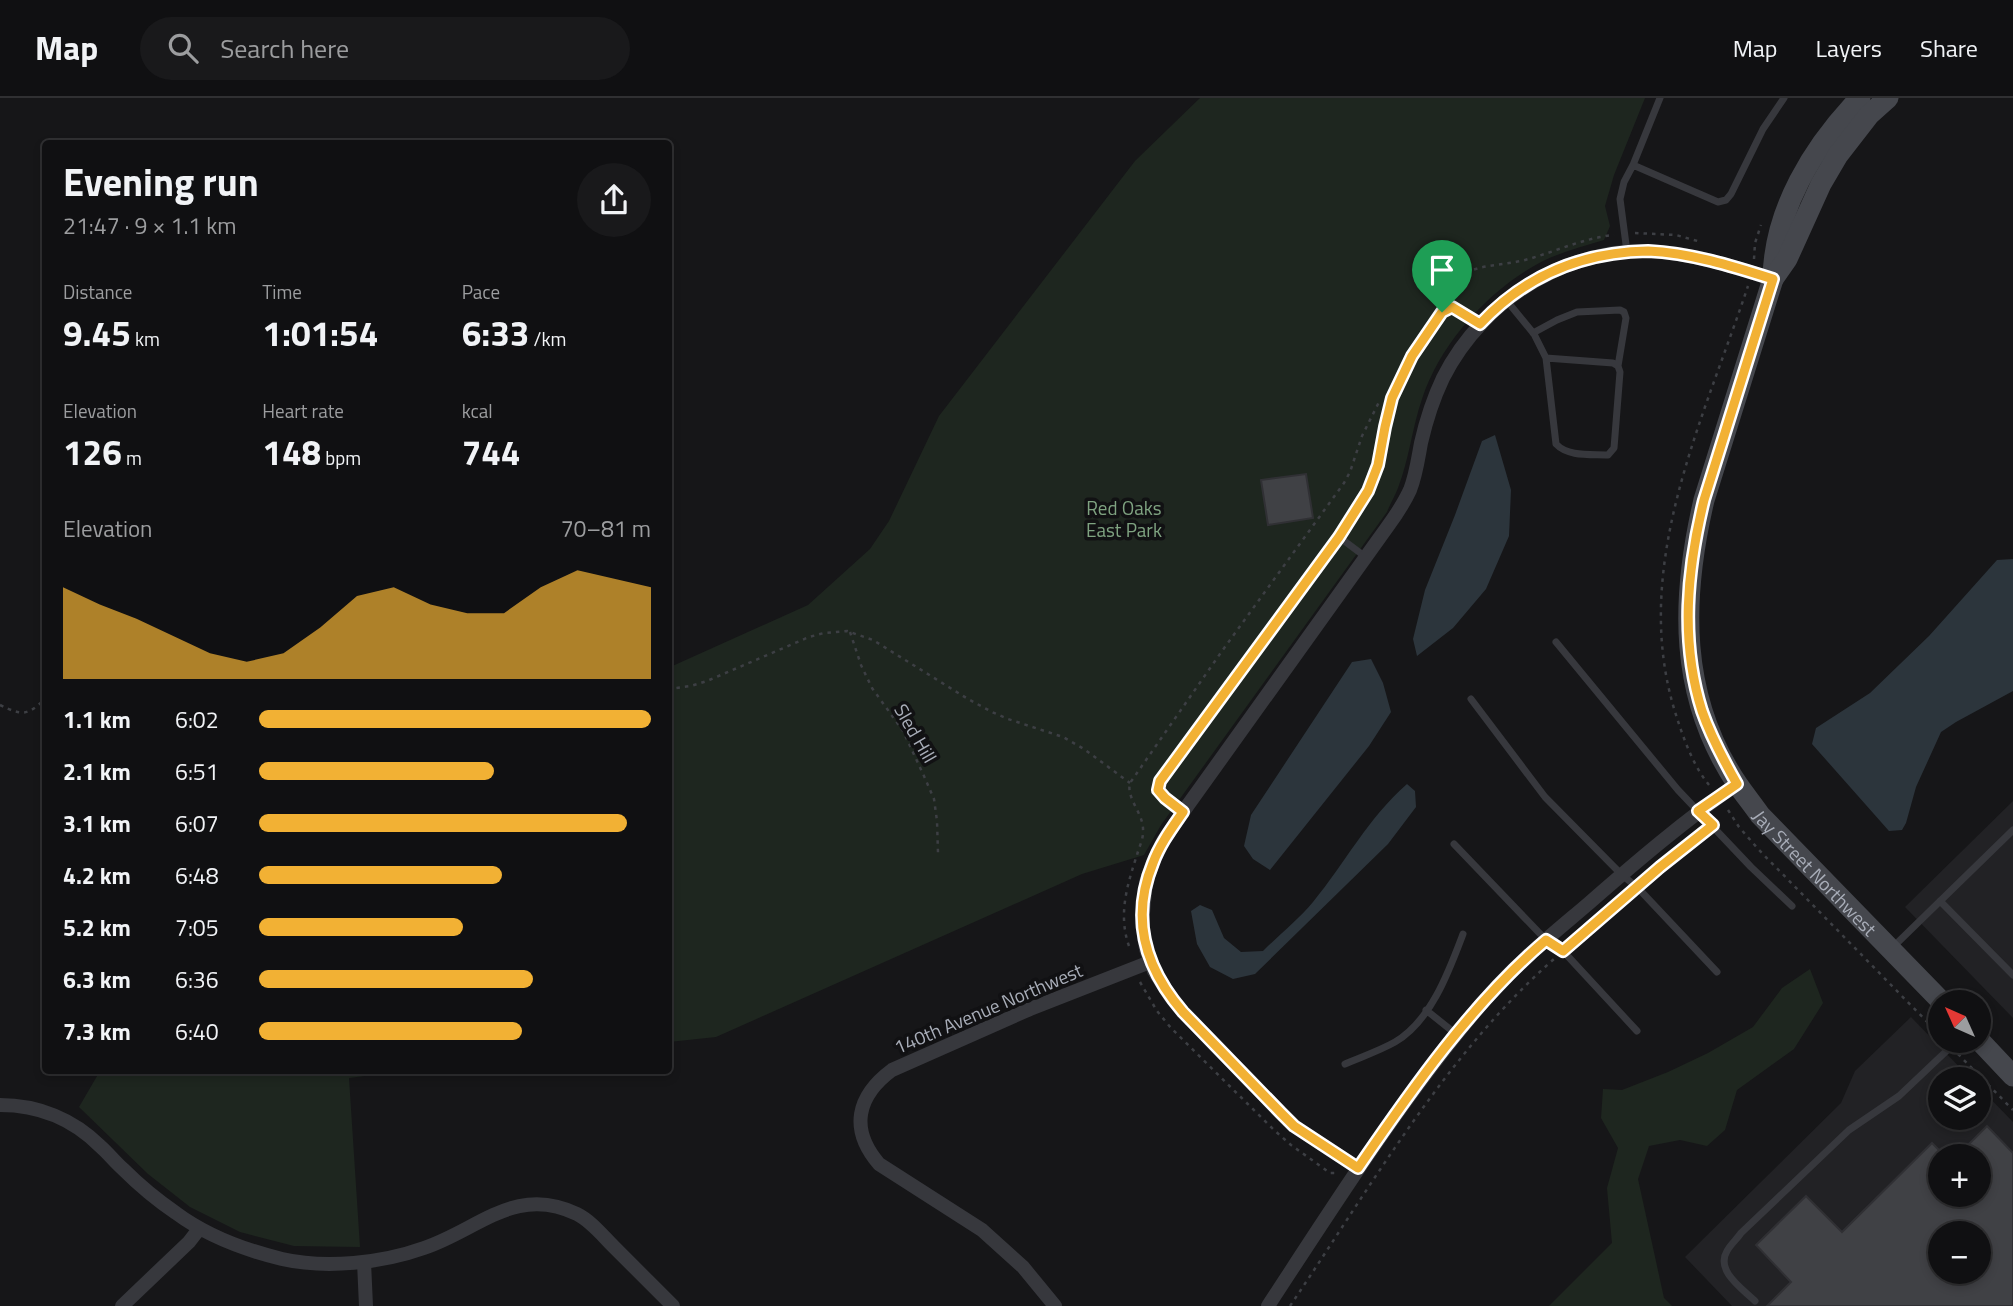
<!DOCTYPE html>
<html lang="en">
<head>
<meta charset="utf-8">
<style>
  :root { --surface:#101012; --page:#19191b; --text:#f1f3f6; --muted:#9c9d9f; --line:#303032; --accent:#f2b134 }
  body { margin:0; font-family:"Titillium Web",sans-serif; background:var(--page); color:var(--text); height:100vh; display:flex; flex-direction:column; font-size:26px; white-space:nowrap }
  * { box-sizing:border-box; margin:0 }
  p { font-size:23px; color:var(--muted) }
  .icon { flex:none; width:38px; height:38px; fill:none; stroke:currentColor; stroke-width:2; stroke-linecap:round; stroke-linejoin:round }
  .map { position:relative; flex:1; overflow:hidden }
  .panel { position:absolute; left:42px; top:42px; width:630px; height:934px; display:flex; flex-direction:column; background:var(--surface); border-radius:7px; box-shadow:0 4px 10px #0003,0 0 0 2px var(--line) }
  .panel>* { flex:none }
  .needle { width:46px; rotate:315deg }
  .controls { position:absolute; left:1928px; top:892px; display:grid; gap:14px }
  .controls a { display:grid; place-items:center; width:63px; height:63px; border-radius:50%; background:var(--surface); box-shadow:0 4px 10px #0003,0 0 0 2px var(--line); font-size:35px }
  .pin { position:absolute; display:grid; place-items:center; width:60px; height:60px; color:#fff; margin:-72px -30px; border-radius:50% 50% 50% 0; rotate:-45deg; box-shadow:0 0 7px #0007 }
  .pin .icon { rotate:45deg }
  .round { display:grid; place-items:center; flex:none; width:74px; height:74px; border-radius:37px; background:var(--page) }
  .overview { display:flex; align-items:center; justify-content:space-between; height:119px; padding:0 21px }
  h1 { font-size:38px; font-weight:700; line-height:52px }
  .metrics { display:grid; grid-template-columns:repeat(3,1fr); gap:10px; height:119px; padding:7px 21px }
  .metrics div { display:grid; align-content:center }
  .metrics b { font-size:35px; font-weight:700 }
  .metrics small { font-size:19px; font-weight:400 }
  .metrics p { font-size:19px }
  .chart { height:196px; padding:14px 21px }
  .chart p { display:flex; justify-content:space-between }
  .chart svg { width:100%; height:126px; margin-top:7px; fill:var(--accent); opacity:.7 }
  ul { padding:0 21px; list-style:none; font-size:23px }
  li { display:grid; grid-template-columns:112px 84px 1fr; align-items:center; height:52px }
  li i { height:18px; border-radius:9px; background:var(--accent) }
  header { display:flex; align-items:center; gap:42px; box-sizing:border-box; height:98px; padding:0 35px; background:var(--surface); border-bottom:2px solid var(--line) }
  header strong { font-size:33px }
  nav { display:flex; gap:38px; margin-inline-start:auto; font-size:24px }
  .search { width:490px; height:63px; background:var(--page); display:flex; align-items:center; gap:18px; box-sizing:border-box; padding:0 24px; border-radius:38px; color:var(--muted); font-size:26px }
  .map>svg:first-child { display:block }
</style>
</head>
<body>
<header>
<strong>Map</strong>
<div class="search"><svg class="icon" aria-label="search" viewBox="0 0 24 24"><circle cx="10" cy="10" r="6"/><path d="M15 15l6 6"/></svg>Search here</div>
<nav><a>Map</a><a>Layers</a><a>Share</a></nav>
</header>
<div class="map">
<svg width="2013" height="1208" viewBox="0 0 2013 1208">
  <rect width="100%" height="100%" fill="#161618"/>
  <!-- built -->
  <path fill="#222225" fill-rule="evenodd" d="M2013 703V920L1905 809Z
    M1911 919 1972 982H1941V1020H1979V989L2013 1024V1208H1732L1685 1159 1841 1005 1855 973ZM1941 1059H1979V1097H1941ZM1941 1136H1979V1174H1941Z"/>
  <!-- green -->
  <path fill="#1e261f" d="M1200 0H1645L1614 77 1605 108 1610 128 1604 142C1583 148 1562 154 1543 163 1490 190 1440 245 1422 301 1412 330 1409 362 1398 390 1395 398 1390 406 1387 414L1161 727 1144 757 1082 776 716 939 669 944 668 570 808 507 870 451 889 423 939 318 1135 63Z
    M1810 871 1823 905 1794 951 1737 992 1725 1032 1707 1048 1680 1042 1649 1048 1638 1081 1664 1200 1672 1208H1549L1612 1145 1607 1090 1618 1050 1601 1020 1603 991 1622 992 1668 974 1708 955 1753 929 1782 890Z
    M100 973H404L349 980 360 1149 294 1148 240 1134 190 1109 148 1076 79 1009Z"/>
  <!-- water -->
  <path fill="#2c353c" d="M1495 337 1511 392 1509 438 1486 491 1453 530 1417 558 1413 541 1425 492 1455 417 1482 343Z
    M2013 461V593L1956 624 1941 634 1916 689 1906 725 1902 732 1889 733 1812 646 1816 630 1870 595 1929 538 1997 462Z
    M1371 561 1383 585 1391 614 1369 648 1270 772 1253 761 1244 748 1251 717 1352 564Z
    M1407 686 1415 693 1416 709 1388 746 1255 876 1233 881 1210 869 1197 846 1191 813 1200 807 1212 812 1224 840 1241 854 1263 853C1279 837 1298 822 1313 804 1345 765 1368 720 1407 686Z"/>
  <!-- building -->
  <path fill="#404145" stroke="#303034" stroke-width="2" fill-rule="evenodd" d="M1306 376 1313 420 1268 427 1261 382Z
    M1987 1028 2013 1055V1208H1767L1791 1184 1756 1147 1806 1098 1842 1134 1932 1045 1946 1059H1941V1097H1979V1059H1956ZM1941 1136H1979V1174H1941Z"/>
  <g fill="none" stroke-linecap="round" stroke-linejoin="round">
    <!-- path -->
    <path stroke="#3d3f44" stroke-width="2.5" stroke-dasharray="3.5 5" stroke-linecap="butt" d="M1635 135 1676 137 1701 144
      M1754 161 1755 145 1761 127
      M1436 204C1445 193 1453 180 1467 174 1486 166 1506 167 1525 162 1555 154 1583 140 1614 137
      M850 534 861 567 872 590 903 633 924 678 934 701 937 723 938 755
      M668 591 691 588 707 583 809 539 824 535 847 533 873 542 968 601 992 614 1008 621 1063 639 1084 651 1130 685
      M0 607C23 618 27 618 46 600
      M1709 687C1694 669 1684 642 1677 620 1628 473 1702 326 1748 188
      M1728 712 1739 729 1759 752 1941 938
      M1646 781 1704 734
      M1572 845 1628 797
      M1129 848C1118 817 1127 787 1137 757 1139 749 1144 740 1143 731 1143 715 1126 700 1130 685L1222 553 1344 385 1350 374 1362 338 1379 304
      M1140 884 1157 913 1171 930 1274 1032 1291 1047 1330 1075H1336L1338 1077
      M1958 956 2013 1012
      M1290 1208C1370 1090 1446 956 1554 861"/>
    <!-- lane -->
    <path stroke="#37383d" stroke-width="7" d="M1633 67 1718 104 1726 102 1731 96 1763 31 1784 0
      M1627 154 1620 101 1624 84 1633 67 1660 0
      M1507 203 1534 236 1546 260 1556 346C1568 359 1591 356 1608 357L1614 350 1620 274 1618 268 1613 265 1546 260
      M1533 235 1557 222 1577 214 1620 212 1624 214 1626 220 1618 268
      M1339 439 1367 460
      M1556 544 1678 692 1751 769 1792 808
      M1471 601 1545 699 1622 777 1637 789 1717 874
      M1183 714 1165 700 1158 692 1160 683 1339 439 1368 392 1378 367 1385 329 1393 300 1412 258 1442 214 1452 209 1480 226
      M1454 746 1546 842 1563 853 1637 933
      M1940 803 2013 877
      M1892 850 2013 732
      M1426 912 1456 936
      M1345 966C1361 959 1379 953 1395 944 1431 923 1449 873 1463 836
      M1755 1203C1743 1191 1715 1173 1727 1153 1730 1147 1737 1141 1741 1135L1849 1032 1899 998 1957 943"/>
    <!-- street -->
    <path stroke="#37383d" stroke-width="14" d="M0 1007C38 1007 73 1021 100 1048 108 1055 115 1064 123 1071 139 1087 157 1102 176 1115 207 1138 245 1152 282 1161 326 1171 382 1165 424 1150 478 1132 516 1086 577 1116 591 1123 602 1137 613 1148 633 1168 653 1188 673 1208
      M1358 1070 1294 1028 1281 1015 1183 914 1170 898 1154 873 1146 851 1142 825 1146 784 1153 764 1163 743 1183 714 1388 428C1396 417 1404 405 1410 392 1416 377 1418 361 1421 345 1426 323 1433 301 1443 280 1484 198 1577 142 1670 155 1705 159 1739 171 1773 181
      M364 1164 366 1208
      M122 1208 189 1144 199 1131
      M1055 1208 1023 1169 982 1132 879 1066C849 1031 857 998 892 972L1030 911 1150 864
      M1268 1208C1338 1101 1406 993 1490 896 1519 863 1554 835 1588 806 1636 764 1684 723 1737 686"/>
    <!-- secondary -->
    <g stroke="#45474d" stroke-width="21">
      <path id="s1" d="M1860 0C1813 49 1774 112 1773 181L1704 402C1681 500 1678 599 1738 687 1745 697 1753 707 1760 717L1943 905"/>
      <path d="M1773 181 1787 161 1821 86 1838 57 1869 17 1888 0"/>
      <path d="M1979 942 2013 978"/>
    </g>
  </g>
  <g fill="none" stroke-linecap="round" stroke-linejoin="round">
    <!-- route casing -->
    <g stroke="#fff" stroke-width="14">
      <path id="route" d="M1648 153C1691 155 1732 168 1773 181L1704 402C1687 472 1680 543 1702 613 1711 639 1724 663 1737 686L1698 713 1713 727 1660 769 1563 853 1546 842C1472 905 1412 991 1358 1070L1294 1028 1281 1015 1183 914C1145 870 1130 821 1153 765 1160 746 1172 730 1183 714L1165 700 1158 692 1160 683 1339 439 1368 393 1378 367 1385 329 1392 300 1412 258 1442 214 1452 209 1480 226C1526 177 1582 154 1648 153Z"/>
    </g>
    <!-- route -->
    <use href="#route" stroke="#f2b134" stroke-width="9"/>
  </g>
  <g text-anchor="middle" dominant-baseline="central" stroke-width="7" stroke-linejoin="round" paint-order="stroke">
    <!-- park labels -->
    <g font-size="19" fill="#7fa381" stroke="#111113">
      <text x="1124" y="409">Red Oaks<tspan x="1124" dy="22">East Park</tspan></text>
    </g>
    <!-- street labels -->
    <g font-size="19" fill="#a8adb8" stroke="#111113">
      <text transform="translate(916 635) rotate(60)">Sled Hill</text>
      <text stroke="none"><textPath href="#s1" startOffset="850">Jay Street Northwest</textPath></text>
      <text transform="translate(988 910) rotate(-23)">140th Avenue Northwest</text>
    </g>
  </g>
</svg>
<div class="controls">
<a><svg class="needle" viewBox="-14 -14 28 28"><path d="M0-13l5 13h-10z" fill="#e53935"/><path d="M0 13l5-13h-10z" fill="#9c9d9f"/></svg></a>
<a><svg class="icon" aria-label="layers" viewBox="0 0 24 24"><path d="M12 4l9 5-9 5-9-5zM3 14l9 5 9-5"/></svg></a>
<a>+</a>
<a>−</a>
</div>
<div class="pin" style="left:1442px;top:214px;background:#1e9e55"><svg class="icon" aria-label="arrive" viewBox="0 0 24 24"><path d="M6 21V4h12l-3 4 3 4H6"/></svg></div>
<section class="panel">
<div class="overview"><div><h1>Evening run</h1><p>21:47 · 9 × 1.1 km</p></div><a class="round"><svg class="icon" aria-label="share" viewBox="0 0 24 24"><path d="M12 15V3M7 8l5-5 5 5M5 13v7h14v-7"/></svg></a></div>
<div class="metrics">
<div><p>Distance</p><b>9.45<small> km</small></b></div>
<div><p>Time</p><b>1:01:54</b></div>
<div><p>Pace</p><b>6:33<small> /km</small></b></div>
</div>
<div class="metrics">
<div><p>Elevation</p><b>126<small> m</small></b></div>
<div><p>Heart rate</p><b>148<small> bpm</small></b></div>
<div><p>kcal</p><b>744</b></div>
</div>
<div class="chart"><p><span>Elevation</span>70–81 m</p>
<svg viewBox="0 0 160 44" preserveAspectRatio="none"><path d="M0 44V12L10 18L20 23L30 29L40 35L50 38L60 35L70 26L80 15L90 12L100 18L110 21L120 21L130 12L140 6L150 9L160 12V44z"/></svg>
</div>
<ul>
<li><b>1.1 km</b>6:02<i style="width:100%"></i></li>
<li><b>2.1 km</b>6:51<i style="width:60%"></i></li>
<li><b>3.1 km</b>6:07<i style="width:94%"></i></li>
<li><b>4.2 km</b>6:48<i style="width:62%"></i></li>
<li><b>5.2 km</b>7:05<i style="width:52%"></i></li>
<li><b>6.3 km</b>6:36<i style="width:70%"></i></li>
<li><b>7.3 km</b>6:40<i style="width:67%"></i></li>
</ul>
</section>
</div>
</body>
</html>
